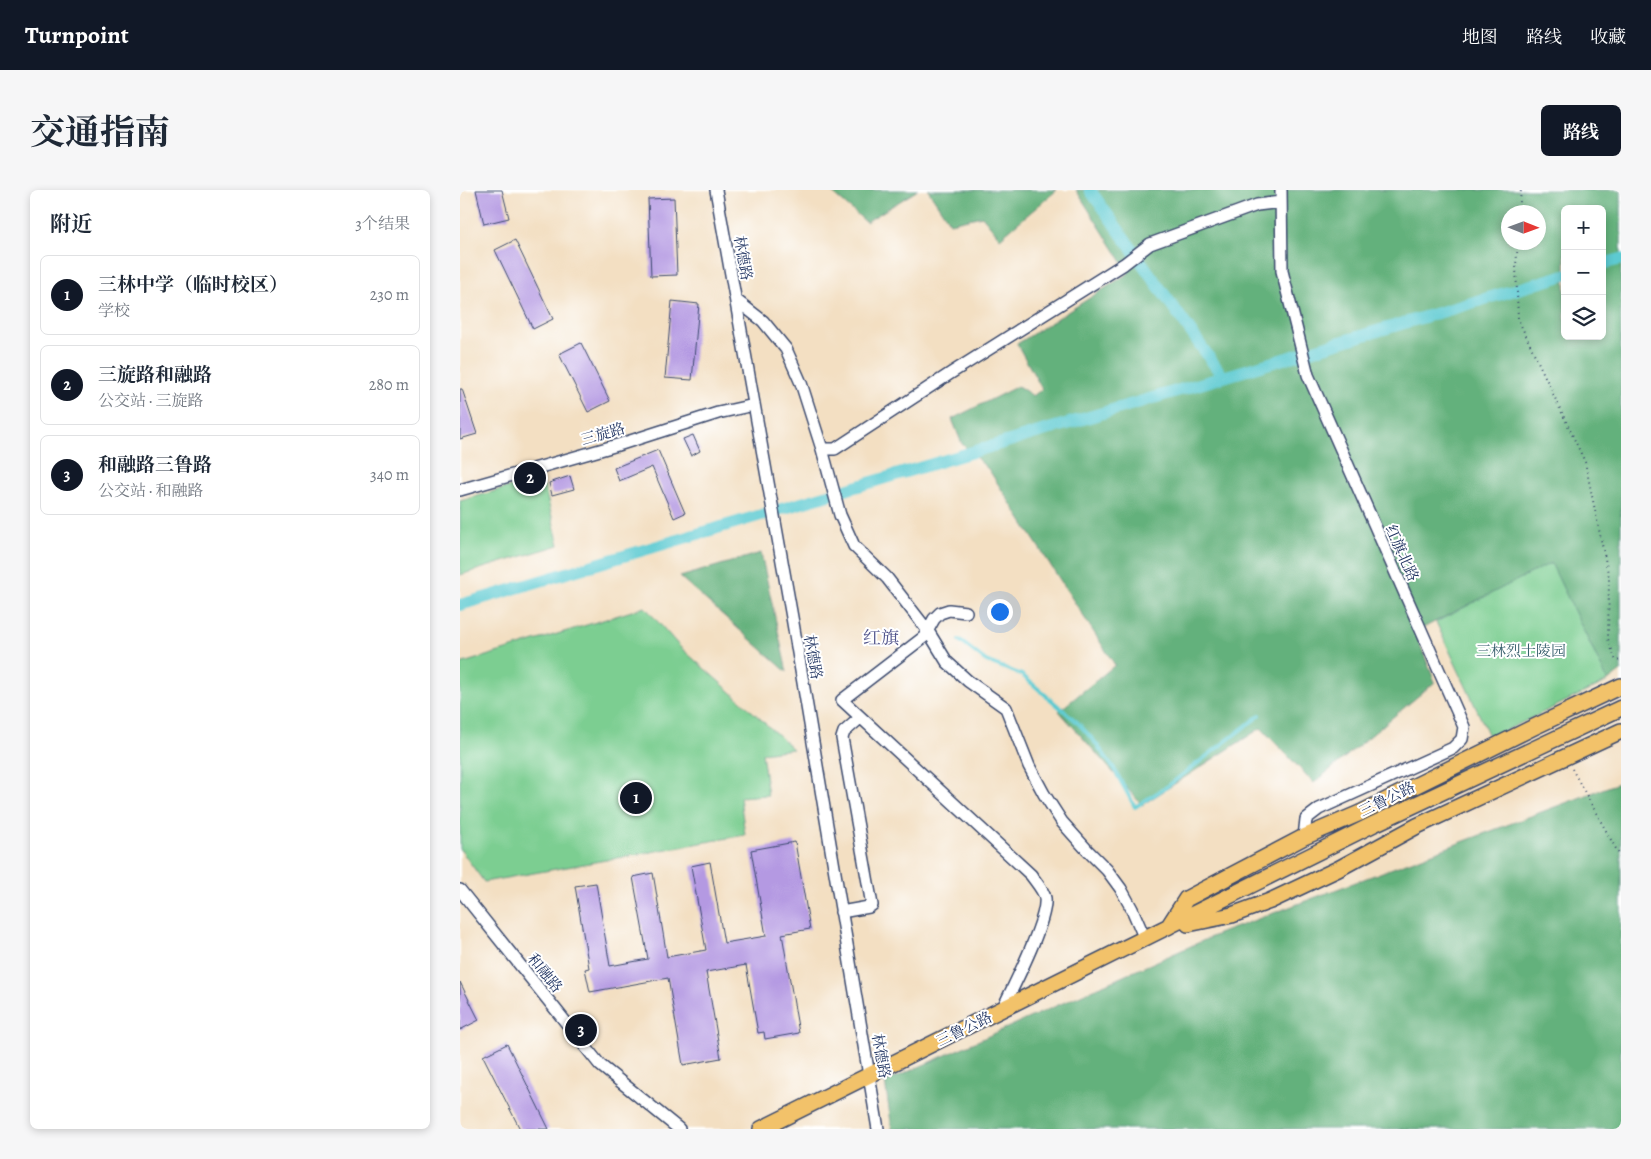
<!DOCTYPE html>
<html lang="zh">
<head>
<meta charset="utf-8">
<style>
	:root { --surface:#fff; --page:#f6f6f7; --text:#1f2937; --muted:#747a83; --line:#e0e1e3; --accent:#111827 }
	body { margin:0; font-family:Alegreya,"Noto Serif SC",serif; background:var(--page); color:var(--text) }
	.controls { position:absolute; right:15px; top:15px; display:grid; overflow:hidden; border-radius:8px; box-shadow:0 2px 8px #0003 }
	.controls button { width:45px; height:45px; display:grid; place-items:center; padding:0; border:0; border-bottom:1px solid var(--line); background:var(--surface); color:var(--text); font:25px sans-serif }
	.compass { position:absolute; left:1041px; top:15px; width:45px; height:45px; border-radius:50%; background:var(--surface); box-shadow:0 2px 8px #0003; rotate:91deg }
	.you { position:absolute; left:539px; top:421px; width:18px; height:18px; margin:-12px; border:4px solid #fff; border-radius:50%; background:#1a73e8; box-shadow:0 0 0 8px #1a73e833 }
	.badge { display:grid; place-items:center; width:32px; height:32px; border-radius:50%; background:var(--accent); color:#fff; font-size:16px; font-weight:700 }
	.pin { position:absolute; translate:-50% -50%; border:2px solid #fff; box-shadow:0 1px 5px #0006 }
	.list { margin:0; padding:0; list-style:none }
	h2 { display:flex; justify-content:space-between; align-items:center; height:65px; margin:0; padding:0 20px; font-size:21px }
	h2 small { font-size:16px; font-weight:400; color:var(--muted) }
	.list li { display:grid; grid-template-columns:32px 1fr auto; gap:15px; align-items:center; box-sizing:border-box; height:80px; margin:0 10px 10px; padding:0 10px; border:1px solid var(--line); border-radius:8px }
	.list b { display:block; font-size:19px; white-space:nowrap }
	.list p { margin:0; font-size:16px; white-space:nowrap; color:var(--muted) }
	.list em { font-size:16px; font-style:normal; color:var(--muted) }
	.icon { flex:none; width:28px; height:28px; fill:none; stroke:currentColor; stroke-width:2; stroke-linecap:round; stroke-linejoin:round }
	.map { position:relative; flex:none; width:1161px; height:939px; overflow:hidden; border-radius:8px }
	header { display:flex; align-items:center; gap:30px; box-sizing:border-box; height:70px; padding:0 25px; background:var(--accent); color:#fff }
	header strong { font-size:24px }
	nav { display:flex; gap:28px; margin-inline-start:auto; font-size:18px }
	.intro { display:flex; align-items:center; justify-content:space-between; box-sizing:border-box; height:120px; padding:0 30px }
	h1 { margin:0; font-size:35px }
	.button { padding:12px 22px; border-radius:8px; background:var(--accent); color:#fff; font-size:18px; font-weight:700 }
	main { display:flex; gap:30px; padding:0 30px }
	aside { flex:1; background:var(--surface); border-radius:8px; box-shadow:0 2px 8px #0003 }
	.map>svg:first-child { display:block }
	.green { fill:#7bce91; stroke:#4b7e78 }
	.forest { fill:#64b17b; stroke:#40706c; fill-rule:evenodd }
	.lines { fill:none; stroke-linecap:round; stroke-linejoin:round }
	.stream { stroke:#5dcad1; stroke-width:4 }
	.canal { stroke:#5dcad1; stroke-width:12 }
	.building { fill:#b499e2 }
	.minor-casing { stroke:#3b496d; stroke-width:14 }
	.major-casing { stroke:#3b496d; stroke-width:18 }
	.path { stroke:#3b496d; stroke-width:2; stroke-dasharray:1 4; stroke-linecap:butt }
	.minor { stroke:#fff; stroke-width:11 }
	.major { stroke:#f2c26a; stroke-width:15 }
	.labels { text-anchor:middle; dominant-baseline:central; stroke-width:4; stroke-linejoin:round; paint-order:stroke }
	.street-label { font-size:15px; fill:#1b2f5e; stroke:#fff }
	.park-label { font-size:15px; fill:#385f6d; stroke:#fff }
	.quarter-label { font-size:18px; fill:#51548c; stroke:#fff }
</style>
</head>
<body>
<header>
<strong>Turnpoint</strong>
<nav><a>地图</a><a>路线</a><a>收藏</a></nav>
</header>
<div class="intro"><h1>交通指南</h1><a class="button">路线</a></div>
<main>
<aside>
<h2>附近<small>3个结果</small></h2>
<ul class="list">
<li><span class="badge">1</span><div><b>三林中学（临时校区）</b><p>学校</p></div><em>230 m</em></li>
<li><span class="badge">2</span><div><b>三旋路和融路</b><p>公交站 · 三旋路</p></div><em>280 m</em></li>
<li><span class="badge">3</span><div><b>和融路三鲁路</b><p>公交站 · 和融路</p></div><em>340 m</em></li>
</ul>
</aside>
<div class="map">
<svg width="1161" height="939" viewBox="0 0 1161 939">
	<rect width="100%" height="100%" fill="#fff"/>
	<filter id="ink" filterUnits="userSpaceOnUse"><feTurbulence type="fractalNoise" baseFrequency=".02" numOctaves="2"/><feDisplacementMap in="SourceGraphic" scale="10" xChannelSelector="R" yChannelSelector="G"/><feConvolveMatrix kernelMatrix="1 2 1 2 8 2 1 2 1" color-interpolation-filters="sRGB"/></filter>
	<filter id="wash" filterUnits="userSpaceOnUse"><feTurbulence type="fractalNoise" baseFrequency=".0096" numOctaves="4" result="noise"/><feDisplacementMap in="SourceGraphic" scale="20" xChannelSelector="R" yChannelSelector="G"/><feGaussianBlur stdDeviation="1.12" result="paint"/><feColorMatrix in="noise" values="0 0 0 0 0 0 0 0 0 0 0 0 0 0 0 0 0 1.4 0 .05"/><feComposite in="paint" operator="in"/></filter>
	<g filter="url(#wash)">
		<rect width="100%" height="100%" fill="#f3dfc2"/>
		<path class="green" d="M67,292l17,3 15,60 -99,30v-74z
			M1091,372l57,119 -118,57 -54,-116z
			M185,417l35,40 60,53 53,49 -31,4 6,42 -28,2 5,38 -261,47 -24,-33v-185z"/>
		<path class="forest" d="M369,0h89l-52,32z
			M468,0h129l-57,48 -18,-22 -32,7z
			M616,0h545v481l-13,10 -57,-118 -136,69 20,50 -121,101 -53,-55 -119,77 -83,-94 56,-46 -126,-195 -27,-26 -10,-25 66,-33 15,10 9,-7 -25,-45 112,-71zM1105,19h37v127h-37zM1048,22h30v30h-30z
			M301,363l26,119 -107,-95z
			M1161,592v347h-729l-7,-47 333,-148z"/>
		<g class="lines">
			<path class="stream" d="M499,450l27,21 36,14 55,47 17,19 19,26 22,40 33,-21 92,-71"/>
			<path class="canal" d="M630,0l133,187
				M1142,74l19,-5
				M0,415l1105,-330"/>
		</g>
		<g id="blocks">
			<path class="building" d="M16,0h26l7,28 -25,6z
				M214,8l3,77 -26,1 -3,-77z
				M55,50l38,79 -20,10 -38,-79z
				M212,111l27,3 -7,76 -27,-2z
				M121,153l29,58 -22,11 -29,-58z
				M0,199h2l15,45 -17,5z
				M233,245l7,16 -9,5 -8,-17z
				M198,260l27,63 -11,5 -22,-51 -33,14 -5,-13z
				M110,286l4,13 -22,6 -3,-12z
				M335,652l15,87 -28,5 17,99 -34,6 -1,-7 -6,1 -12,-68 -40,7 15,86 -38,7 -15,-87 -78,14 -5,-23 4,-1 -14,-82 21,-3 14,83 38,-7 -15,-82 20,-4 14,84 39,-7 -15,-84 19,-4 14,81 42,-7 -15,-86z
				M0,792l19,38 -19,10z
				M47,854l42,85h-29l-37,-73z"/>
		</g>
	</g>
	<g filter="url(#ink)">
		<use href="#blocks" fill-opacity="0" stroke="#3b496d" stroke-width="1"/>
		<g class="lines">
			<defs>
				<path id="minor" d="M256,0l77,433 85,506
					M821,0l1,81 26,104 156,352 -2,12 -9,9 -134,61 -13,10 -2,18
					M276,110l27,21 23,28 15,34 21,66 18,66 14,31 33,32 41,53 19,31 21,19 38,27 23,58 15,28 18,28 25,28 20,20 14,19 11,20 13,30
					M362,259h13l116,-76 173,-109 26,-20 107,-39 24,-3
					M0,300l161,-46 97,-31 36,-8
					M506,422l-17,-2 -9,3 -6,6 -10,18 -82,63 189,175c4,6 13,16 14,23 3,22 -33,91 -43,112
					M0,700l140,175 79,64
					M381,722l28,-5 3,-2 -30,-167 2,-6 16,-14"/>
				<path id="major" d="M728,734l44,-9 38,-14 68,-32 79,-43 204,-95
					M708,737l18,-28 118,-62 56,-24 174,-86 87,-41
					M301,939l613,-305 247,-116"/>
			</defs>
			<use href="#minor" class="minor-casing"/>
			<use href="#major" class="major-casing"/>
			<path class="path" d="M1059,22l2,-22
				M1058,52l-2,23 2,54 67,143 24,116 -1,61 8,22 5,-1
				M1112,579l49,89"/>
			<use href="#minor" class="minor"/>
			<use href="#major" class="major"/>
		</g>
	</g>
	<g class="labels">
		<g class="street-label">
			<text transform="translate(283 68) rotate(80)">林德路</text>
			<text transform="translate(143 244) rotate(-16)">三旋路</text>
			<text transform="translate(942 363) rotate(66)">红旗北路</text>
			<text transform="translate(353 467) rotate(80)">林德路</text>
			<text transform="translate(927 609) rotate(-26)">三鲁公路</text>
			<text transform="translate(85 783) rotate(51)">和融路</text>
			<text transform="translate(504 839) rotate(-26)">三鲁公路</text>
			<text transform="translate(421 866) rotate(80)">林德路</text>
		</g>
		<g class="park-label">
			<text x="1061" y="461">三林烈士陵园</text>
		</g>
		<g class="quarter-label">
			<text x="421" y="448">红旗</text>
		</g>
	</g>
</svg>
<div class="controls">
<button>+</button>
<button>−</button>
<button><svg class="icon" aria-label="layers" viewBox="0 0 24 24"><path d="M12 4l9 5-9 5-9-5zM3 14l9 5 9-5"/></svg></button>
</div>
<svg class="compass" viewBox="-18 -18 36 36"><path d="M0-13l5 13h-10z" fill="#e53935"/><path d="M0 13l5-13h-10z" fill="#747a83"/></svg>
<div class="you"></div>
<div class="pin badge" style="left:176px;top:608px">1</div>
<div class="pin badge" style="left:70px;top:288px">2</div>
<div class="pin badge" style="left:121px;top:840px">3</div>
</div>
</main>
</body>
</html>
